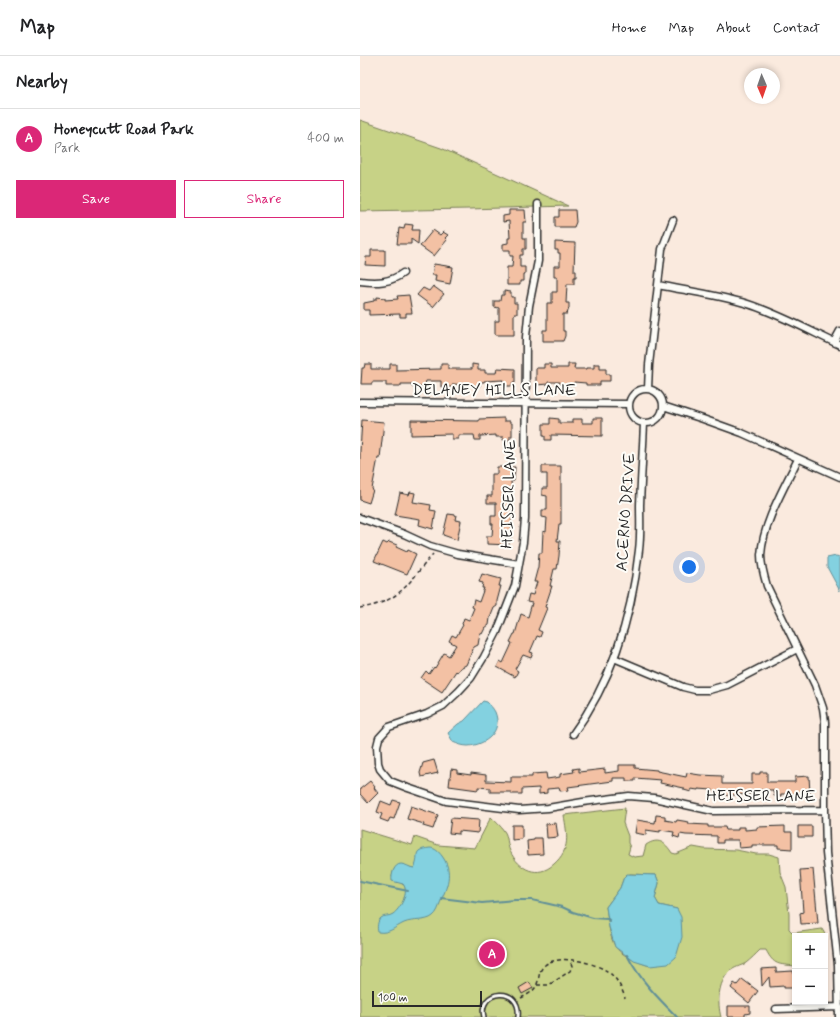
<!DOCTYPE html>
<html lang="en">
<head>
<meta charset="utf-8">
<style>
	:root { --surface:#fff; --page:#f2f2f2; --text:#202124; --muted:#757577; --line:#e0e0e0; --accent:#db2777 }
	body { margin:0; font-family:Mynerve,sans-serif; background:var(--page); color:var(--text) }
	.controls { position:absolute; right:12px; bottom:12px; display:grid; overflow:hidden; border-radius:0px; box-shadow:0 2px 6px #0003 }
	.controls button { width:36px; height:36px; display:grid; place-items:center; padding:0; border:0; border-bottom:1px solid var(--line); background:var(--surface); color:var(--text); font:20px sans-serif }
	.compass { position:absolute; left:384px; top:12px; width:36px; height:36px; border-radius:50%; background:var(--surface); box-shadow:0 2px 6px #0003; rotate:178deg }
	.scale { position:absolute; left:12px; bottom:10px; width:110px; box-sizing:border-box; padding-left:4px; border:2px solid #2b2b2b; border-top:0; font-size:11px; line-height:14px; white-space:nowrap; color:#2b2b2b; -webkit-text-stroke:3px #fdfcf7; paint-order:stroke }
	.you { position:absolute; left:329px; top:511px; width:14px; height:14px; margin:-10px; border:3px solid #fff; border-radius:50%; background:#1a73e8; box-shadow:0 0 0 6px #1a73e833 }
	.badge { display:grid; place-items:center; width:26px; height:26px; border-radius:50%; background:var(--accent); color:#fff; font-size:13px; font-weight:700 }
	.pin { position:absolute; translate:-50% -50%; border:2px solid #fff; box-shadow:0 1px 4px #0006 }
	.list { margin:0; padding:0; list-style:none }
	h2 { display:flex; justify-content:space-between; align-items:center; height:52px; margin:0; padding:0 16px; font-size:17px }
	h2 small { font-size:13px; font-weight:400; color:var(--muted) }
	.list li { display:grid; grid-template-columns:26px 1fr auto; gap:12px; align-items:center; box-sizing:border-box; height:60px; padding:0 16px; border-top:1px solid var(--line) }
	.list b { display:block; font-size:15px; white-space:nowrap }
	.list p { margin:0; font-size:13px; white-space:nowrap; color:var(--muted) }
	.list em { font-size:13px; font-style:normal; color:var(--muted) }
	.actions { display:flex; gap:8px; padding:12px 16px }
	.actions a { flex:1; padding:9px 0; border:1px solid var(--accent); border-radius:0px; text-align:center; font-size:14px; color:var(--accent) }
	.actions .main { background:var(--accent); color:#fff }
	.map { position:relative; flex:none; width:480px; height:961px; overflow:hidden }
	header { display:flex; align-items:center; gap:24px; box-sizing:border-box; height:56px; padding:0 20px; background:var(--surface); border-bottom:1px solid var(--line) }
	header strong { font-size:19px }
	nav { display:flex; gap:22px; margin-inline-start:auto; font-size:14px }
	main { display:flex }
	aside { flex:1; background:var(--surface) }
	.map>svg:first-child { display:block }
	.green { fill:#c7d286; stroke:#797e58; fill-rule:evenodd }
	.water { fill:#83d1e0; stroke:#608f98 }
	.lines { fill:none; stroke-linecap:round; stroke-linejoin:round }
	.stream { stroke:#608f98; stroke-width:2 }
	.building { fill:#f3c1a4; stroke:#2b2b2b }
	.service-casing { stroke:#2b2b2b; stroke-width:6 }
	.minor-casing { stroke:#2b2b2b; stroke-width:9 }
	.path { stroke:#2b2b2b; stroke-width:1.5; stroke-dasharray:4 3; stroke-linecap:butt }
	.service { stroke:#fdfcf7; stroke-width:3 }
	.minor { stroke:#fdfcf7; stroke-width:6 }
	.labels { text-anchor:middle; dominant-baseline:central; stroke-width:4; stroke-linejoin:round; paint-order:stroke }
	.street-label { font-size:16px; fill:#2b2b2b; stroke:#fdfcf7 }
</style>
</head>
<body>
<header>
<strong>Map</strong>
<nav><a>Home</a><a>Map</a><a>About</a><a>Contact</a></nav>
</header>
<main>
<aside>
<h2>Nearby<small></small></h2>
<ul class="list">
<li><span class="badge">A</span><div><b>Honeycutt Road Park</b><p>Park</p></div><em>400 m</em></li>
</ul>
<div class="actions"><a class="main">Save</a><a>Share</a></div>
</aside>
<div class="map">
<svg width="480" height="961" viewBox="0 0 480 961">
	<rect width="100%" height="100%" fill="#faeade"/>
	<filter id="ink" filterUnits="userSpaceOnUse"><feTurbulence type="fractalNoise" baseFrequency=".025" numOctaves="2"/><feDisplacementMap in="SourceGraphic" scale="8" xChannelSelector="R" yChannelSelector="G"/><feConvolveMatrix kernelMatrix="1 2 1 2 8 2 1 2 1" color-interpolation-filters="sRGB"/></filter>
	<g filter="url(#ink)">
		<path class="green" d="M0,64l81,28 127,58 -99,3 -109,2z
			M265,752l-2,15 5,13v7l2,4 -2,7 6,3 9,-1 3,-11c12,-8 19,-3 26,8l4,1 17,-7 11,2 32,1 20,4h13l10,3 1,15 6,15 3,27v15l4,4 29,-4 4,7 -1,13v-13h-30v30c-16,-2 -21,0 -29,-16h-6c-4,4 -9,9 -14,13 -5,3 -12,4 -17,9 -11,11 -12,30 -8,45h-361v-188l52,16 3,-8 23,8 37,3 16,-31c4,4 10,9 13,14 4,5 3,14 6,20 9,19 28,28 44,13 17,-15 13,-29 10,-49zM57,807l25,35h-38l2,-4 -1,-8 -13,-9 1,-5 2,-4 13,-1 6,1zM270,818l26,1 3,8 -4,15 4,7 18,4 -27,57c-10,-3 -29,-10 -35,-20 -6,-10 -7,-28 -9,-39l14,-19 4,-11z"/>
		<path class="water" d="M476,500l4,1v34l-13,-24v-9z
			M123,645l4,1c3,3 6,6 8,10 8,19 -9,33 -27,34 -5,0 -11,-2 -15,-4l-5,-9 10,-9 6,-3z
			M70,792c5,0 9,4 12,8 12,16 5,31 -2,47 -1,4 -3,10 -7,13 -7,6 -20,3 -29,7 -9,4 -15,11 -26,9 -1,-4 -1,-11 3,-14 3,-3 8,-1 12,-4 7,-5 17,-22 10,-30l-11,-3c-1,-6 2,-17 9,-17 5,0 9,4 13,4 7,-12 -4,-18 16,-20z
			M267,818l29,1 3,8 -4,15 4,7 18,4 4,8 1,20 -6,20 -8,7 -18,2 -16,-5 -19,-14 -6,-20 -3,-20 14,-19 4,-11z"/>
		<g class="lines">
			<path class="stream" d="M0,825l48,10
				M81,842l41,5 33,-3h17l30,7 11,5 20,6 15,1 2,2
				M267,899c13,25 31,43 50,62"/>
		</g>
		<path class="building" d="M149,154h16l1,12h-3v16h3v11h-3v6h-3v12h5v7h-2v7h-3v4h-13v-18h5l1,-11h-3v-6h-7v-6l5,-1v-5h2l-1,-17 -6,1v-6l6,-1z
			M199,154h16l1,12 -2,5h-19v-10h4z
			M45,168l8,1 -1,5h7l-1,14 -7,-5v5h-14l2,-16 5,1z
			M73,174l7,5 3,-3 5,3 -3,3 2,2 -13,16 -14,-10z
			M195,186l20,1 -1,28h2v6h-2v7h-7l-1,19h3v5l-2,6h-4v17h2v5l-2,5h-20v-11h4v-27h5v-11h5v-15h-3v-11h6v-13h-2v-3h-3z
			M11,194h14v16l-20,-1 1,-8h5z
			M74,208l19,3 -3,17 -15,-3 1,-6h-4z
			M73,230l11,8 -11,13 -16,-12 6,-7 6,3z
			M144,235l7,1v5h3v6h3v11h-3v21h-19v-14h4v-13l-5,-1v-6h6l1,-6h3z
			M49,239l3,18h-6v4h-6v-3l-31,1v-5h-5v-7l10,-2v-2h3v-2l8,1v2l13,-1 -1,-3z
			M5,308h6v5h19v-5h6v6l45,-1v-5h7v5h24v-5l6,1v5h7v3h11l1,-5 18,1v14h-2l-1,3h-9v-6l-19,1v1h-4v4l-27,-2v3h-12v-6h-15l-2,6h-12v-3h-11v2h-15v-4h-14v2h-11l1,-16h2z
			M184,308h7v4h17v-4h7l-1,5h12v-1h8v-4h6v5h6v5h4v7h-10v4h-14v-2l-12,-1v3h-14v-3h-12v2l-12,1v-17h8z
			M144,362v3h6v2h2v13h-2v4h-7v-3h-7v-2l-16,1v4h-5l-1,-5h-16v4h-6v-5l-41,1v-15l68,1v-2z
			M190,362l9,1v4h13v-4h10v4h11v-5h9v18l-51,-1v5h-6v-4h-2v-12h7z
			M2,364l22,2 -4,36h-2l-6,31 1,1 -4,13 -9,-3v-49z
			M182,410h19v58h-2l-2,17h3l-1,15 -2,13h-3l-4,17h2l-7,21 2,1 -9,22 4,2 -2,5 -3,-1 -7,16 3,1 -2,5 -8,-3 -8,14 3,2 -3,6 -18,-10 3,-6 3,2 7,-15 2,-5 -2,-1 4,-8h1l6,-20 7,3 4,-14 -5,-1 2,-8 4,1 4,-13h-3l4,-15 1,-14h3l1,-22 3,1 1,-14 -5,-1v-7h5v-14l-5,-1v-7h5v-14h-5z
			M137,411h18l-1,14h-3l1,14h-2v14h4v8h-2l-1,21h-2v7l-22,-1v-8h5l1,-12h-2v-8h5v-13h-9v-7h5v-22h5z
			M50,436l5,1 -2,9 18,3 -1,5 6,1 -3,18 -14,-4 1,-6 -25,-4 5,-22 9,2z
			M88,458l8,1 -1,5 6,1 -4,19 -14,-5z
			M23,486l4,2 2,-2 8,3 -1,2 11,5 1,-2 8,4 -9,20 -33,-13z
			M122,518l19,5 -2,7h2l-4,15v5l-3,2 -4,10 -1,7 -4,3 -3,6 -2,-1 -2,12 -4,2 -8,18 -6,3 -3,4 -1,-1 -14,21 -21,-14 5,-7 3,3 5,-7 1,1 9,-15 5,3 7,-11 -7,-4 3,-6 4,2 7,-12 -1,-1 2,-6 5,2 5,-12 -2,-1 2,-7 5,2 5,-14h-2l1,-5 -4,-1z
			M74,704l4,13 -17,4 -1,-4 3,-10z
			M259,709h16v3l22,2v1l29,6 1,-4 13,2 22,1v8h30v-10h8v-2h7v10h28v-5l14,-1 1,18h-29v2h-7l-1,-6h-13l1,6h-8v-2l-40,2v-6l-15,-1v1l-7,-1v3l-7,-2v-2l-24,-5 1,-3 -26,-2v3h-9v-3h-13v3l-45,6 1,3 -9,1 -1,-3 -12,1v4l-8,1v-6l-17,1v5h-11v-2h-21v-4l-12,-1v3l-29,-4 2,-17 6,1v3l14,2v-2l15,2v6l25,1v-5h21v-3l14,-1 1,6 13,-2v-3l14,-2 -1,-3 6,-1v4l26,-3v4l14,-2z
			M10,725l5,6 -1,1 4,5 -10,10 -8,-9v-5z
			M33,744l7,2 -6,17 -4,-1 -2,4 -8,-3 2,-5 -5,-2 4,-11 10,4z
			M51,750l27,9 -5,14 -10,-3 1,-2 -17,-5z
			M296,759l9,1v4l11,2 1,-2 12,2 -1,2 20,1v2h17l1,3h12v-3h7v3l12,-1v-2l28,-1v6h7v17l-14,-1v-3h-26v2l-13,1 -1,-8h-15v3h-6v-7l-31,-1 -6,-1 -1,4 -6,-2 1,-4 -14,-2v2l-14,-2v5l-11,-2 2,-13 18,3z
			M91,762l28,2 -1,13 -19,-2v3l-10,-1z
			M196,767l2,14 -11,1 -1,-14z
			M152,769h10v14l-10,1z
			M438,770h14v11h-14z
			M174,782h8l1,16 -15,1 -1,-14 7,-1z
			M453,813l5,54 -17,1 -1,-11 3,-1 -3,-42z
			M416,912v4l17,-1 1,3h1v14h-11v-2l-14,1 -1,-10 -7,9 -1,-17z
			M382,923l16,12 -9,12 -18,-15 3,-5 3,2z
			M169,926l4,6 -11,6 -3,-6z
			M368,950h22v7l-5,1v3h-17z"/>
		<g class="lines">
			<defs>
				<path id="service" d="M124,961c-7,-28 38,-32 34,0"/>
				<path id="minor" d="M178,148v57l-9,45 -3,31 -1,182 -2,23 -8,44 -18,46 -13,25 -13,21 -13,14 -15,14 -16,8 -38,13 -10,11 -2,8 1,17 2,6 10,12 18,7 38,13 73,9 29,-2 35,-6 46,-6 25,2 59,13 112,-1
					M0,225c16,2 30,2 43,-8
					M298,229c30,6 61,10 90,19 31,10 62,27 92,41
					M474,286l6,-11
					M269 350a17 17 0 1 1 34 0a17 17 0 1 1-34 0Z
					M288,333l1,-24 13,-116 11,-29
					M0,346l269,2
					M303,350l40,13 39,14 98,44
					M438,403c-14,29 -35,64 -37,96 0,11 3,21 6,31l48,99 8,23 2,14v88l1,43 12,112 1,52
					M0,462l44,16 26,12 28,8 61,10
					M254,602l69,29 12,3h14l18,-5 70,-36
					M213,678c39,-53 59,-119 66,-184 2,-15 1,-30 1,-45 1,-28 3,-55 4,-82
					M416,953l63,-2"/>
			</defs>
			<use href="#service" class="service-casing"/>
			<use href="#minor" class="minor-casing"/>
			<path class="path" d="M0,552c41,-6 48,-25 73,-54
				M177,929h12l21,-14 2,-5 -2,-6
				M161,942c6,-3 14,-7 16,-14 3,-8 1,-13 8,-19 14,-12 55,-2 67,10 7,7 10,14 13,23"/>
			<use href="#service" class="service"/>
			<use href="#minor" class="minor"/>
		</g>
	</g>
	<g class="labels">
		<g class="street-label">
			<text x="134" y="334">DELANEY HILLS LANE</text>
			<text transform="translate(149 438) rotate(-88)">HEISSER LANE</text>
			<text transform="translate(266 456) rotate(-86)">ACERNO DRIVE</text>
			<text x="401" y="740">HEISSER LANE</text>
		</g>
	</g>
</svg>
<div class="controls">
<button>+</button>
<button>−</button>
</div>
<svg class="compass" viewBox="-18 -18 36 36"><path d="M0-13l5 13h-10z" fill="#e53935"/><path d="M0 13l5-13h-10z" fill="#757577"/></svg>
<div class="scale">100 m</div>
<div class="you"></div>
<div class="pin badge" style="left:132px;top:898px">A</div>
</div>
</main>
</body>
</html>
